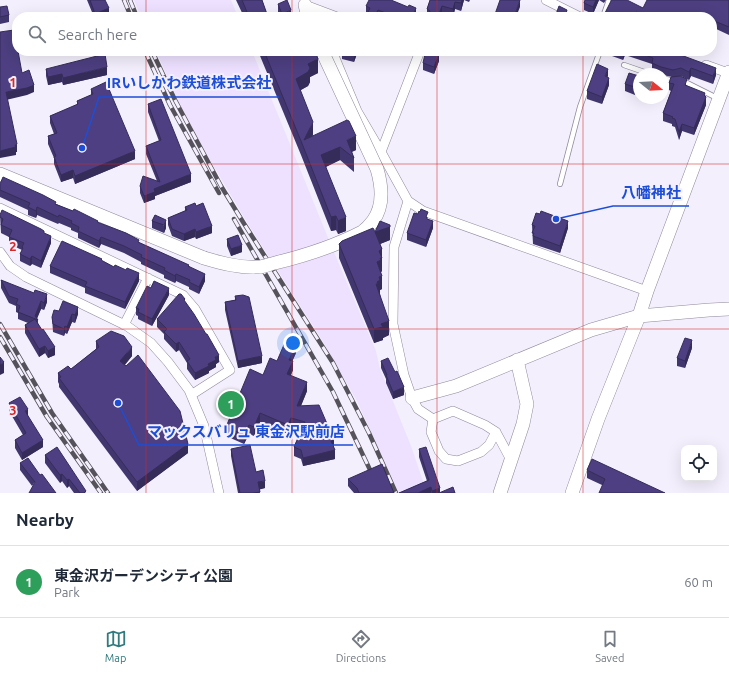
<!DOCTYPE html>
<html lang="en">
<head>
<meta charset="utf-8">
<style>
	:root { --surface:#fff; --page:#f6f6f7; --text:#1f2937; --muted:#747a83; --line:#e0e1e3; --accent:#317a7d }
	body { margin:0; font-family:Ubuntu,"Noto Sans JP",sans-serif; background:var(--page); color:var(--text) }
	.controls { position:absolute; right:12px; bottom:12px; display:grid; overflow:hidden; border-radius:8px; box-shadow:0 4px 16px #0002 }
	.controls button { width:36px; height:36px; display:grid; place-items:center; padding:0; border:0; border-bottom:1px solid var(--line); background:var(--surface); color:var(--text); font:20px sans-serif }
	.compass { position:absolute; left:633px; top:68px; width:36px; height:36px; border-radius:50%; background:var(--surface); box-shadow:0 4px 16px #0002; rotate:108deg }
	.you { position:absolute; left:293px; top:343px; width:14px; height:14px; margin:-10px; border:3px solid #fff; border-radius:50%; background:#1a73e8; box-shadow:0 0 0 6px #1a73e833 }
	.badge { display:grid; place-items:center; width:26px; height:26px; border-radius:50%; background:var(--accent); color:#fff; font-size:13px; font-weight:700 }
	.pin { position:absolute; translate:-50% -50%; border:2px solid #fff; box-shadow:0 1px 4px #0006 }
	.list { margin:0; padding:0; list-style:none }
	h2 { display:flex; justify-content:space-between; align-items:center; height:52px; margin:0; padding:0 16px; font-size:17px }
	h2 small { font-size:13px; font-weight:400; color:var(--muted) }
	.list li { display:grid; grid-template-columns:26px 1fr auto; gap:12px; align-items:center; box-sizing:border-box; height:72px; padding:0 16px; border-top:1px solid var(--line) }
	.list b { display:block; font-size:15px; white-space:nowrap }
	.list p { margin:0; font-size:13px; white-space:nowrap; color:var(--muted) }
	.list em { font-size:13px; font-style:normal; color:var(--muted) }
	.icon { flex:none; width:22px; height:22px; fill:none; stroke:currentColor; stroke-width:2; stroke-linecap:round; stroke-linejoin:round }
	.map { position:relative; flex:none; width:729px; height:493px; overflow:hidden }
	.search { position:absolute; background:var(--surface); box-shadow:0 4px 16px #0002; left:12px; right:12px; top:12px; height:44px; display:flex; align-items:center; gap:10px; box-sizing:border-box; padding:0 14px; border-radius:16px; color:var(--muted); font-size:15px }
	.sheet { height:124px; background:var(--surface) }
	nav { display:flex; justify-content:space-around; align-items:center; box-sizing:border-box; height:56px; border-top:1px solid var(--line); background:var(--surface); font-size:11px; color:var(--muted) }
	nav a { display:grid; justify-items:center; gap:2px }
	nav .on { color:var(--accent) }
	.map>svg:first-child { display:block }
	.built { fill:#ede1ff }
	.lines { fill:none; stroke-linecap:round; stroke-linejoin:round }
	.lane-casing { stroke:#90889c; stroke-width:6 }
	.street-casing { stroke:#90889c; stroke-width:10 }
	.secondary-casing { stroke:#90889c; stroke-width:14 }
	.lane { stroke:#fff; stroke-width:4.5 }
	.street { stroke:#fff; stroke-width:9 }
	.secondary { stroke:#fff; stroke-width:13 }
	.rail-casing { stroke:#56525b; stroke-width:4.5 }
	.rail { stroke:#f4effc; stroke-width:3; stroke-dasharray:9; stroke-linecap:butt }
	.secondary-bridge-casing { stroke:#90889c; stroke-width:14; stroke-linecap:butt }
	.secondary-bridge { stroke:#fff; stroke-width:13 }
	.wall { fill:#42366f }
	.shaded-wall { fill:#362c5a }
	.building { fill:#4d3f81; stroke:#362c5a }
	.grid { fill:none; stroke:#d62828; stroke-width:1; stroke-opacity:0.55 }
	.grid-label { font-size:13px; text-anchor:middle; font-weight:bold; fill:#d62828; stroke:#f4effc; stroke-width:4; stroke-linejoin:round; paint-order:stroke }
	.leader { fill:none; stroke:#1d4ed8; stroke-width:1.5 }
	.callout-dot { fill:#1d4ed8; stroke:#f4effc; stroke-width:1.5 }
	.callout-label { font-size:15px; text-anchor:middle; font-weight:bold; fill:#1d4ed8; stroke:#f4effc; stroke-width:4; stroke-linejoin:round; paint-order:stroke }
</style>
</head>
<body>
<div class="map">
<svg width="729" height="493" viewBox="0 0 729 493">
	<rect width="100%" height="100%" fill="#f4effc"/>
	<path class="built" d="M134,0h97l7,17h-97z
		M156,51h96l81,199 43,101 4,18 31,77 16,47h-28l-42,-92 -35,-61 -74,-116 -38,-64 -32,-59z"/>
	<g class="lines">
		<defs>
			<path id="lane" d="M603,17l6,-17
				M624,65l26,9
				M663,78l10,3 3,-1
				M683,81l34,17
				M560,184l20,-77 20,-56"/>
			<path id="street" d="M546,0l34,17
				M305,5l32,12
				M332,51l25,60 24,41
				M420,51l-39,101 27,49 15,10 224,80
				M706,65l22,8
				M408,201l-14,46 -1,77 11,51 8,23 6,11 15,10 -2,13 8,19 7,8 12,2 23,-9 8,-7 7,-13 -11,-7 -32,-14 -20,8
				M0,208l183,87 12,14 35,61 -39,25
				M0,252l10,14 16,11 101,49 24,17 17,19 21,28 15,36 15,67
				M124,325l24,-47
				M496,432l15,28"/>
			<path id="secondary" d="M305,5l3,12
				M0,174l204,84
				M412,398l44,-12 135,-56 48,-14 70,-6 20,-1
				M500,493l23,-69 4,-20 -10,-44
				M572,493l26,-74 41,-103 8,-25 82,-219"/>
		</defs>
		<use href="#lane" class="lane-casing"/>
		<use href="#street" class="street-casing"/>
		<use href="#secondary" class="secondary-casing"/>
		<use href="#lane" class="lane"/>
		<use href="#street" class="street"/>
		<use href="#secondary" class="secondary"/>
		<defs>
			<path id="rail" d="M124,0l7,17
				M130,0l7,17
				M145,51l25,54 49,88
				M152,51l23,49 46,86 22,36 90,141 36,70 27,60
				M234,219l99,173 48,101
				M0,324l52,89 56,80
				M0,337l47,80 54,76"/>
		</defs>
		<use href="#rail" class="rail-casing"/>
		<use href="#rail" class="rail"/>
		<defs>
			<path id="secondary-bridge" d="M204,258c17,5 35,10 54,9 5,0 12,-3 17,-4 29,-7 60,-17 87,-31 3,-2 8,-7 11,-11 11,-15 9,-35 4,-52l-55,-118"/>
		</defs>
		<use href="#secondary-bridge" class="secondary-bridge-casing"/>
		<use href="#secondary-bridge" class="secondary-bridge"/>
	</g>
	<path class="wall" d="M87,0h18l4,16 -3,1h-12z
		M236,0h26l6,17h-24z
		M430,0h40l-1,2 -5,-2 -3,11 -6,-2 -2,8 -11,-3 -1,3h-14v-8z
		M585,0h21l-2,3 -5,-3 -6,14 -9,-4v-7z
		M611,0l32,8 86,-8v35l-17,-8v-10h-109l8,-15z
		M278,4l13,13h-11l-2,-5z
		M366,6l50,9 -1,2h-47v-3l-2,-1z
		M0,7l9,8v7l-9,2z
		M258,51h57l3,22 -8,4v5l-2,4 -8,4 13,46 43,14 -4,2 2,6v14l-14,-12 -14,7 20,64 -8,3 -2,-4 -5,1 -30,-76z
		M342,51h16l-4,11 -12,-3z
		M612,51h58l46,24 -3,9 -22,-8 -2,4 -8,-4h-1l7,10 18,10 1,9 -12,30 -12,-4 -3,9 -4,-13 -3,-1v-2l-9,-3v-8l8,-22 -2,-1v-7l3,-6 -9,-2v-1h-3l-8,-3v-7l-27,-9 -2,5 -11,-4z
		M688,51h12l-1,5z
		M439,61l-5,13 -11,-4v-7z
		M46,69l61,6 -44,10 -1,-3 -14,3 -2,-9z
		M608,76l-1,1 2,8 -7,19 -15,-5v-8z
		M625,84h14l-4,11 -10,-4z
		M91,89l44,70 -60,25 -2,-6 -12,4 -7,-18v-6l-6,-14v-8l6,-2 -4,-11v-7l27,-11v-4l14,-6z
		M148,104l43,78 -36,14v3l-11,4 -4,-10v-7l17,-5 -11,-27v-8l13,-5 -11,-29z
		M0,184l56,20 42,19 91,43 16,15 -6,13 -10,-5v-2l-13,-6 -1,2 -11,-5v-3l-23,-11v-2l-17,-9 -23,-9 -2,4 -21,-10v-5l-7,-3v-2l-12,-5 -1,1 -21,-9 -1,3 -8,-3v-5l-28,-13z
		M196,206l16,27 -16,6 -1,-2 -11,4 -12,-5 -4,-11v-7l17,-7v-4z
		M0,215l44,18 7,10 -10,25 -9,-4 -2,2 -10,-5v-7l2,-4 -13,-6v-7l-8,-4z
		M155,215l11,13 -2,5 -12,-5v-7z
		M428,219l5,9 -7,19 -19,-7v-7z
		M532,225l36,3 -8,25 -27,-9z
		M375,232l15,7v1l-10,4 2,5v22l-1,1 1,17 -2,1v4l9,41 -6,3v2l-9,3 -35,-85v-14z
		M227,239l15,13 -11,4 -4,-10z
		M102,261l37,20 -14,28 -40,-16v-5l-35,-15v-7z
		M1,280l46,22 -3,8 -3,-1 -4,10 1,1v4l17,31 -7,3 -3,-5 -6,4 -14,-24v-8l3,-2 -10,-4v-6l-2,-1v-6l-7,-3 -8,-15z
		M169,295l-17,31 -14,-7v-3l-2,-1v-7z
		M235,296l27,67 -24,5 -13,-58v-8l10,-2z
		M185,302l34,60 -3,2v3l-7,4v2l-14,7 -8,-11v-6l-8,-13 -3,2 -12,-13v-5l-7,-7v-8z
		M59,311l19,3 -3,9 -3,-1 -5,12 -2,-1 -1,3 -11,-4 -1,-15z
		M96,341l36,15 -7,9 63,88 -51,38 -78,-104v-3l-1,-2v-9l13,-4 25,-20z
		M692,348l-7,20 -8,-2v-8z
		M296,353l-4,8 1,9 -2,5 16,16 -6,15 33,42v1l1,10 -32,7 -2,-7 -7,-3v-9l7,-17 -10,-3 -3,7 -28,-12 -6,14 -5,-2 -5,10 -18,-8v-9l51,-66z
		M381,361l23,34 -11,4 -7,-16v-4l-5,-11z
		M9,403l19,13 15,31 -21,13 -7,-12v-8l8,-5 -14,-24z
		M231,449l25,23 9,16 -6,1 1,4h-22l-7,-37z
		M419,449l21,44h15h-56l28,-12 -8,-24z
		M45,455l41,38h-12l-5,-7 -2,2 -5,-7 -2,2 -15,-20z
		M20,463l20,12 -8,11 -12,-16z
		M587,470l78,23 -63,-8 -15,-7z
		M348,479l46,14h-40l-6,-7z"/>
	<path class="shaded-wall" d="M462,0h2l-3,11v-8z
		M520,0v7l-4,10h-2z
		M596,0h3l-6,14v-7z
		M455,2v7l-2,8v-8z
		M442,6v8l-1,3h-3z
		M109,8v8l-3,1h-11v-3z
		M416,8v7l-1,2h-3z
		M291,10v7h-9v-3z
		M378,10v7h-3v-1z
		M567,10v7h-2z
		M356,51h2l-4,11v-7z
		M623,51h2v4l-2,5z
		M439,54v7l-5,13v-7z
		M318,59v14l-8,4v5l-2,4 -12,7v-14l12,-15z
		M107,67v8l-44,10v-7z
		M691,68v8l-2,4v-8z
		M716,68v7l-3,9v-8z
		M608,69v7l-3,8v-8z
		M62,74v8l-14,3v-8z
		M639,76v8l-4,11v-8z
		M609,78v7l-7,19v-7z
		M34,85v7l-7,3 -21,5v-8z
		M705,93v6l1,-2v8l-12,30v-7z
		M313,122v13l-9,5z
		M682,124v7l-3,9v-8z
		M356,136v14l-8,3 -1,-13z
		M17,144v8h-1v3l-16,3v-7z
		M340,147v13l-19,9v-14z
		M135,151v8l-60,25v-8z
		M73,170v8l-12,4v-7z
		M191,174v8l-36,14v3l-11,4v-7l10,-7z
		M37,207v8l-1,3v-7z
		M336,216v14l-5,1v-14z
		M346,217v14l-8,3v-13z
		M166,220v8l-2,5v-8z
		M433,221v7l-7,19v-7z
		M568,221v7l-8,25v-7z
		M390,225v15l-15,6v-14z
		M212,226v7l-16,6v-7z
		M195,229v8l-11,4v-7z
		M51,236v7l-10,25v-7z
		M101,237v7l-2,4v-7z
		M242,245v7l-11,4v-7z
		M382,249v22l-1,1 -4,-10 2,-11z
		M32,256v8l-2,2v-7z
		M139,273v8l-14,28v-7z
		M176,274v7l-1,2v-7z
		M205,274v7l-6,13v-7z
		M382,276v13l-2,1v4l-2,1 -2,-11 1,-2 2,-5z
		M169,288v7l-17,31v-7z
		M47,294v8l-3,8v-7z
		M41,301v8l-5,11 -1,-4z
		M78,307v7l-3,9v-8z
		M72,314v8l-5,12v-7z
		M389,321v14l-6,3v2l-9,3v-14l7,-5z
		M65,326v7l-1,3v-7z
		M692,340v8l-7,20v-7z
		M179,342v8l-3,2v-8z
		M296,344v9l-7,16v-9z
		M45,346v7l-6,4v-8z
		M55,347v8l-7,3v-7z
		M132,347v9l-12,14v-9z
		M219,355v7l-3,2v3l-7,4v2l-14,7v-7l13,-9 7,-7z
		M262,356v7l-24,5v-7z
		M293,361v9l-6,13v-9z
		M4,362v11l-4,2v-10z
		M307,382v9l-10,24v-9z
		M404,387v8l-11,4v-7z
		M28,409v8l-3,-6z
		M260,413v9l-6,14v-9z
		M291,418v9l-3,7v-9z
		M249,425v9l-5,10v-9z
		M43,440v7l-21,13v-7z
		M334,440v8l-3,2v-9z
		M188,444v9l-51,38v-9z
		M335,450v9l-32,7v-8z
		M62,474v7l-2,2v-8z
		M69,479v7l-2,2v-8z
		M265,481v7l-7,2v-8z
		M431,487v6h-13z
		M440,488v5h-8v-2z"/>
	<path class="building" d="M90,0h15l4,8 -14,6z
		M242,0h20l6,17h-19z
		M287,0l4,10 -9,4 -4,-10z
		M369,0h22l17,7 1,-2 7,3 -4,9h-16l-18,-7 -3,6 -7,-4 2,-4 -4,-2z
		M430,0h32l-1,3 -6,-1 -2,7 -11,-3 -4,11h-10l2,-6 -3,-2z
		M500,0h20l-6,17h-20z
		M585,0h11l-3,7 -9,-4z
		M611,0h16l16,8 4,-8h82v27l-17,-7v-3h-6l-5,-2 -1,2h-21l-3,-1v1h-28l-12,-5 -3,5h-30l8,-16z
		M7,6l2,9 -9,2v-10z
		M559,6l8,4 -2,7h-10z
		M14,30l3,16v5h1l4,22 7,-3 5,15 -7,3 -21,4 11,52 -2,1 1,2 -16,4v-119z
		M264,51h51l3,8 -10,5 2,4 -2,4 -12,7 17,43 -9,18 43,-20 2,1 7,15 -9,4 7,18 -14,-11 -19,8 25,62 -8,4 -2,-5 -5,1 -30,-76z
		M342,51h14l-2,4z
		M429,51h3l7,3 -5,13 -11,-4 2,-9 2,1z
		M635,51h35l46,17 -3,8 -22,-8 -2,4 -8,-4 -8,2 -12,-3 -9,-4 1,-5z
		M105,54l2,13 -44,11 -1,-4 -14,3 -2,-8z
		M597,64l11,5 -3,7 4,2 -7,19 -15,-6z
		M629,73l10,3 -4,11 -10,-3z
		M680,76l7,3 -2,6 20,8 -1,2 2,2 -12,31 -12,-4 -3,8 -4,-13 -3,-1 1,-1 -10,-4 11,-29 -5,-1 2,-6z
		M106,82l29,69 -60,25 -2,-6 -12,5 -7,-18 2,-1 -8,-20 9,-3 -7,-17 28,-12 -1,-3 16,-7 -2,-5z
		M161,99l30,75 -37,15 1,3 -11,4 -4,-10 3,-10 17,6 -14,-36 15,-6 -13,-36z
		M3,177l40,18 13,7 -1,2 18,7 1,-2 24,12 -1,1 29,11 13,7 -1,2 51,23 -1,1 17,8 -6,13 -10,-5 1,-2 -14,-6 -1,2 -11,-6 1,-2 -24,-11 1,-2 -18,-9 -23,-9 -2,4 -21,-10 1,-4 -8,-4 1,-2 -13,-6 -1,2 -21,-10 -1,4 -8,-4 2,-4 -30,-13v-6z
		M195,203l1,3 7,-3 9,23 -16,6 -1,-3 -11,5 -12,-5 -4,-11 19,-8 -2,-3z
		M421,209l7,3 -2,5h1v2l6,2 -7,19 -19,-7 7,-20 4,1 1,-3 1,1z
		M2,210l39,19 3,2v2l7,3 -10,25 -9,-5 -2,3 -10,-5 3,-6 -1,-1 2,-4 -15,-6 3,-7 -11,-5 2,-6 -3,-2v-2z
		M541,211l27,10 -8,25 -27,-10 1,-3h-2l3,-7 -3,-1 4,-12 4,1z
		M155,215l11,5 -2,5 -12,-4z
		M380,221l10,4v2l-15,5 7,17 -3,2 3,7h-2l1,2 -4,2 5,14 -3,1 1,3 -3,2 1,2h-2l13,37 -8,3 2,3 -9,2 -35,-85 3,-3 31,-13 2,4z
		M238,235l4,10 -11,4 -4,-10z
		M62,241l40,18 -1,1 13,7 1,-2 11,5 1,-2 12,5 -14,29 -40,-16 2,-4 -37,-16z
		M1,280l33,13 1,-3 12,4 -3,9 -3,-2 -6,15 3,4 -20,-8 2,-6 -4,-2 2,-5 -9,-3z
		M154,281l15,7 -17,31 -14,-7 1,-3 -3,-1 11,-22 4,2z
		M179,294h2l4,5 -1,1 10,14 12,20h1l12,21 -4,2 1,3 -8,4 1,2 -14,7 -8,-12 3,-2 -11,-17 -3,2 -12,-12 3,-3 -10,-10z
		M243,295l6,2 13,59 -24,5 -13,-59 11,-2 -1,-4z
		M63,301l15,6 -3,8 -3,-1 -5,13 -2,-1 -1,3 -11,-5 -1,-7 2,-7 5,1z
		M35,319l7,11 1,-1 12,18 -7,4 -3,-5 -6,3 -14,-24z
		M111,331l13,5 8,11 -12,14 6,5 12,-11 42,56 8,33 -51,38 -78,-104 2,-1 -3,-4 10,-7 3,3 28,-22 -3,-6z
		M685,338l7,2 -7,21 -8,-3z
		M286,340l10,4 -7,16 4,1 -6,13 20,8 -10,24 22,-1 15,35 -3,1 4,9 -32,8 -2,-8 -7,-3 11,-25 -14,-4 -3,7 -28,-12 -6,14 -5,-2 -5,10 -18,-8 24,-58 13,6 7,-17 7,3z
		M0,357l4,5 -4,3z
		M388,358l7,14 2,-1 7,16 -11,5 -7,-17h1l-6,-14z
		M20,397l8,12 -3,2 18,29 -21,13 -7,-13 11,-7 -17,-30z
		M250,445l6,27 7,-2 2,11 -7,1 2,10 -7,1h-13l-9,-44z
		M57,447l29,44 -2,2h-4l-11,-14 -2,1 -5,-6 -2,1 -15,-20z
		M426,447l14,41 -8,3 -1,-4 -13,6h-19l30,-13 -10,-31z
		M28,458l12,17 2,-1 14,19h-27l6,-11 -15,-19z
		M592,459l73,34h-66l6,-14 -18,-9z
		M382,464l12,29h-35l-2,-5 -9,-9z
		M453,487l2,6h-16z"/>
	<path class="grid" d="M146,0v17M292,0v17M437,0v17M583,0v17M146,51v442M292,51v442M437,51v442M583,51v442M0,164h729M0,329h729"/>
	<g class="grid-label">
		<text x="13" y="87">1</text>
		<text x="13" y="251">2</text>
		<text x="13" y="415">3</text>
	</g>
	<path class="leader" d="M82 148L99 97H279M556 219L613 206H689M118 403L139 445H353"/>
	<g class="callout-dot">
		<circle cx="82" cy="148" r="4"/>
		<circle cx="556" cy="219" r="4"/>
		<circle cx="118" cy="403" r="4"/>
	</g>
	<g class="callout-label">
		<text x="189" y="88">IRいしかわ鉄道株式会社</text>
		<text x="651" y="198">八幡神社</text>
		<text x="246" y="437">マックスバリュ 東金沢駅前店</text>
	</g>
</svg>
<div class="controls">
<button><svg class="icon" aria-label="locate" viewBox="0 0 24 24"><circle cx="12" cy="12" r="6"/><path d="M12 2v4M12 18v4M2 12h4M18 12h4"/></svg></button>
</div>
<svg class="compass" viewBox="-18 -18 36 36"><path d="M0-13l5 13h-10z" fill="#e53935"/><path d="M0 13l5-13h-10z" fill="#747a83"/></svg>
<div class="you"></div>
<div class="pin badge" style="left:231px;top:404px;background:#2e9e5b">1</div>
<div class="search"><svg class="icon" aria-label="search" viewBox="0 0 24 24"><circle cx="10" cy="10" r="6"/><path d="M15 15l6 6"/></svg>Search here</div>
</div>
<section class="sheet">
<h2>Nearby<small></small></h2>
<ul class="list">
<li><span class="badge" style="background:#2e9e5b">1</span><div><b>東金沢ガーデンシティ公園</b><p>Park</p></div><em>60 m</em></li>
</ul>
</section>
<nav>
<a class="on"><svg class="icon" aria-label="map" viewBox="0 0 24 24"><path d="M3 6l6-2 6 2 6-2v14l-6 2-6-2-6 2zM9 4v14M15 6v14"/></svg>Map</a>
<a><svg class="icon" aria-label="directions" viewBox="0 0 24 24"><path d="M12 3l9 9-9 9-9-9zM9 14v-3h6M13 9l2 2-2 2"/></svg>Directions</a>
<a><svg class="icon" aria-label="saved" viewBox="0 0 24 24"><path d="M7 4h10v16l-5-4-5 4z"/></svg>Saved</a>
</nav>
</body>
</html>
